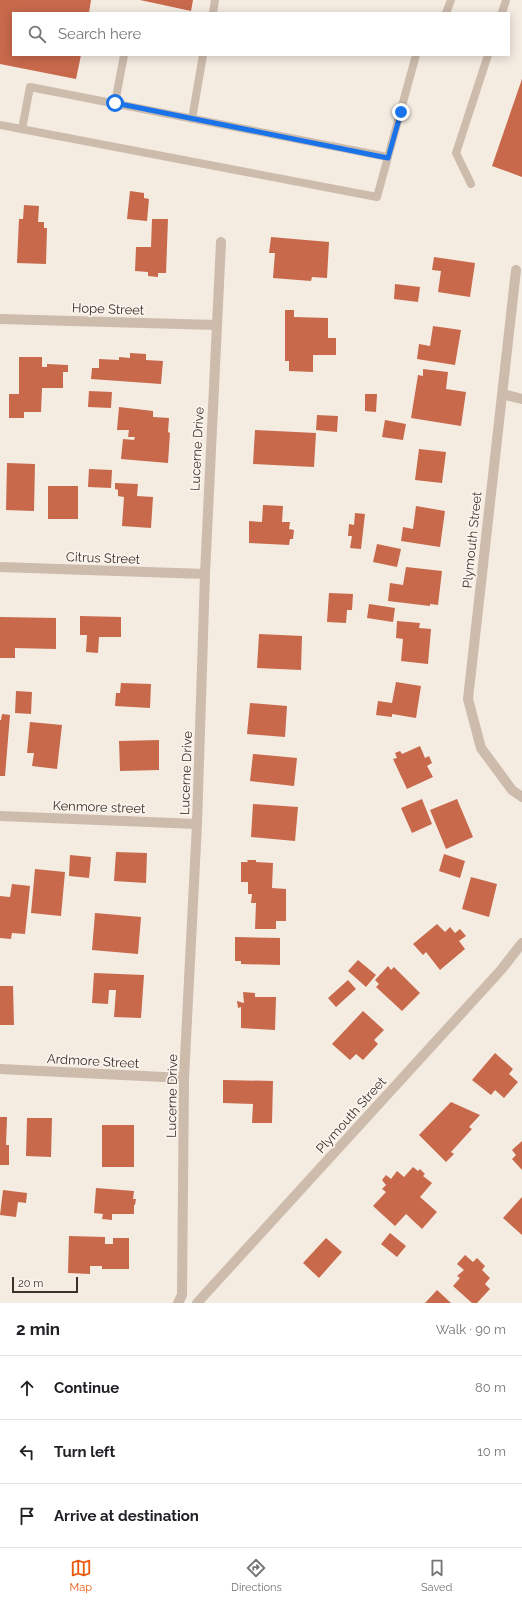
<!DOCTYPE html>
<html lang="en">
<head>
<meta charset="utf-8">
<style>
	:root { --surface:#fff; --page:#f6f6f6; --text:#202124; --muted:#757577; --line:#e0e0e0; --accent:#ea580c }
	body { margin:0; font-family:Raleway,sans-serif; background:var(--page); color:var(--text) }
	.scale { position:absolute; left:12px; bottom:10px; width:66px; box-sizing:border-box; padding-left:4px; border:2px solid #3b302b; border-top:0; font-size:11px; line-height:14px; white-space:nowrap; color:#3b302b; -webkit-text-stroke:3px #fbf5ee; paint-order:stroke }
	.stop { position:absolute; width:12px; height:12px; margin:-9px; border:3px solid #1a73e8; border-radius:50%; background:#fff }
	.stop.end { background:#1a73e8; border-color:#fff; box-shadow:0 1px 4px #0008 }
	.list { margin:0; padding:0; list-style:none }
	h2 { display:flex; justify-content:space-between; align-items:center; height:52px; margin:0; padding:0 16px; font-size:17px }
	h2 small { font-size:13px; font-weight:400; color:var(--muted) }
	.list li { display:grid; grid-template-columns:26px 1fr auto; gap:12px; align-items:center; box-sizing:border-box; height:64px; padding:0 16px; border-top:1px solid var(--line) }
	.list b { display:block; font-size:15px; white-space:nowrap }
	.list em { font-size:13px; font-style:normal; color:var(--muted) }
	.icon { flex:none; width:22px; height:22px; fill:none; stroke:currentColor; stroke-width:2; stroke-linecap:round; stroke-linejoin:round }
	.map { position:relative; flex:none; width:522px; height:1303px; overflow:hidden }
	.search { position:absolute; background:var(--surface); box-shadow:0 2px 10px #0003; left:12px; right:12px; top:12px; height:44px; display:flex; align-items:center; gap:10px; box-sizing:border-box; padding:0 14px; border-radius:0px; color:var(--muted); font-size:15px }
	.sheet { height:244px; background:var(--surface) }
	nav { display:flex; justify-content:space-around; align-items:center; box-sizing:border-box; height:56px; border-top:1px solid var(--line); background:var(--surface); font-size:11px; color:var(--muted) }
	nav a { display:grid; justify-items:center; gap:2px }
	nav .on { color:var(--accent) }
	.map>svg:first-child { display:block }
	.building { fill:#c8694b }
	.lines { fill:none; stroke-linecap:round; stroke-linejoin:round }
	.lane { stroke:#cdbbac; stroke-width:8 }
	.street { stroke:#cdbbac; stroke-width:10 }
	.route { stroke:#1a73e8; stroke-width:5 }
	.labels { text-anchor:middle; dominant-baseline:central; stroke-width:3.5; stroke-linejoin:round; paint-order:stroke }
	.street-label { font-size:13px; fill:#3b302b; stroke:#fbf5ee }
</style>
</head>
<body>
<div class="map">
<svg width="522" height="1303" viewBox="0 0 522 1303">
	<rect width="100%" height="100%" fill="#f4ebe1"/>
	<path class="building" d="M0,0h91l-2,13h-76v42h68l-5,24 -76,-15z
		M140,0h53l-2,11z
		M522,79v98l-30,-11z
		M130,191l14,2v5l5,1 -2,22 -20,-2z
		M24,205l15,1 -1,16h6v6h3l-1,36 -29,-1 2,-44h4z
		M152,219h16l-2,54h-8v4l-10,-1v-4l-13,-1 1,-24h15z
		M271,237l58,5 -2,36 -15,-1 -1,4 -38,-3 2,-25h-6z
		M434,257l41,6 -5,34 -32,-5 3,-21 -9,-1z
		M395,284l25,3 -2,15 -24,-3z
		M285,310h9v7l34,1v20h8v17h-23v17l-24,-1v-10h-4z
		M433,326l28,4 -6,35 -38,-6 2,-15 11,2z
		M130,353l16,1v6l17,1 -2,23 -70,-5 1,-11h7v-9l20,1v-3l11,1z
		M19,357h23v10h5v-3l21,1v7h-5v16h-21l-1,24h-17v6h-15v-24h10z
		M423,369l25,3 -2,17 20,3 -5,34 -50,-8 7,-43 5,1z
		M89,391l23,1 -1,16 -23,-1z
		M365,394h12l-1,18 -11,-1z
		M119,407l34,4v6l16,1 -1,14 2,1 -2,30 -47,-4 2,-20 11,1 1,-3h-7l1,-7h-12z
		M317,415l21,1 -1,16 -21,-2z
		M385,420l21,4 -3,16 -21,-3z
		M255,430l61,3 -2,34 -61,-3z
		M419,449l27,3 -4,31 -27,-3z
		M7,463l28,1 -1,47 -28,-1z
		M89,469l23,1 -1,18 -23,-1z
		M115,483l23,1 -1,12 16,1 -2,31 -29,-2 2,-29 -6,-1v-6l-3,-1z
		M48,486h30v33h-30z
		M263,505l20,1 -1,16h8l-1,7 5,1 -1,9h-3l-1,6 -40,-2v-22l13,1z
		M416,506l29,5 -5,36 -39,-6 2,-14 10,2z
		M355,513l10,1 -4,35 -11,-1 2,-12h-4l1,-12 5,1z
		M377,544l24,5 -4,18 -24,-5z
		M406,567l36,4 -4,34 -8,-1v2l-42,-5 2,-18 13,2z
		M329,593l24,1 -1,16h-5l-1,13 -19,-1z
		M369,604l26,4 -2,14 -26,-4z
		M80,616l41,1v20h-22l-1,16 -12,-1 1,-17h-7z
		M0,617l56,1v31l-41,-1v10h-15z
		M397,621l23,2 -1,5 12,1 -3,35 -27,-3 2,-22 -7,-1z
		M259,634l43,2 -1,34 -44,-2z
		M396,682l25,4 -5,32 -24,-4v3l-16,-2 2,-14 14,2z
		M121,683l30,1 -1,24 -35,-2 1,-13h4z
		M16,691l16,1 -1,22 -16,-1z
		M250,703l37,3 -2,31 -38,-3z
		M2,714l8,1 -5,61h-5v-56h1z
		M30,722l32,3 -5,44 -25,-3 2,-13h-7z
		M159,740v30l-39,1 -1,-30z
		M420,746l5,12 4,-2 3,7 -5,3 6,11 -26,12 -14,-30 4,-1 -2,-5 5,-2 2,3z
		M253,754l44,4 -3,28 -44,-5z
		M422,799l10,25 -20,9 -11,-25z
		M457,799l16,38 -27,12 -16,-39z
		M253,804l45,3 -3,34 -44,-4z
		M116,852l31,1 -1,30 -32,-2z
		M444,854l21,7 -5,17 -21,-7z
		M70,855l21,2 -2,21 -20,-2z
		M247,860h9v2l17,1 -1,25 14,1v32h-10v8h-21l1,-26h-5l1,-9h-4v-12h-7v-20h7z
		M35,869l30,3 -4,44 -30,-3z
		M471,877l26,7 -8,33 -27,-8z
		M12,884l18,2 -5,48 -13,-1 -1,6 -11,-1v-42l10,1z
		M95,913l46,4 -3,37 -46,-4z
		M437,924l8,8 5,-5 5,6 5,-4 6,7 -7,5 6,8 -25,21 -14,-18 -3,3 -10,-11z
		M235,937l45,1v27l-39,-1v-3h-6z
		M358,960l18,15 -10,12 -18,-16z
		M388,966l3,4 3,-3 26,26 -18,18 -26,-24 3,-3 -4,-4z
		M94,973l50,2 -3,43 -27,-1 2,-27h-7l-1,14 -16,-1z
		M348,980l8,9 -20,18 -8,-9z
		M0,986h13l1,39h-14z
		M243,992l12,1v4h21l-1,33 -34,-2v-21l-3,1 -1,-7 7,2z
		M363,1011l21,19 -10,10 4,4 -15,16 -7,-6 -6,6 -18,-16z
		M495,1053l18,16 -4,5 9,8 -14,16 -9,-8 -4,5 -19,-15z
		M223,1080l50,1 -1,42h-20l1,-19 -30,-1z
		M451,1102l29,13 -11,12 3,2 -21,23 3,2 -8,8 -27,-27z
		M0,1117h7l-1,28h3v20h-9z
		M27,1118h25l-1,39 -25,-1z
		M102,1125h32v42h-32z
		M522,1141v29l-10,-11 4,-4 -4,-5z
		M413,1167l5,4 2,-2 5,5 -2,2 9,7 -12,14 17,15 -15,17 -16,-15 -11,12 -22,-20 13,-14 -4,-3 4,-4 -4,-5 4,-5 5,4 6,-8 7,6z
		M96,1188l38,3 -1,8h3l-1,6h-1v9h-22v6l-10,-1 1,-5 -9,-1z
		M3,1190l24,3 -1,10 -8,-1 -2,15 -16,-2z
		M522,1197v38l-19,-17z
		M390,1233l16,13 -9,11 -16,-13z
		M69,1236l36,1v7h8v-6h16v31h-27v-3h-12v8l-22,-1z
		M326,1238l16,14 -23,26 -16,-15z
		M465,1255l8,7 4,-4 8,8 -3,4 8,8 -5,6 5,5 -13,14h-5l-19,-17 7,-8 -3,-2 7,-6 -7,-6z
		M437,1290l14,13h-26z"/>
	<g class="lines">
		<path class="lane" d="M213,13l2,-13
			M446,13l5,-13
			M502,13l4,-13
			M115,103l9,-48
			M192,119l11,-64
			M0,125l377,72 39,-142
			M22,129l8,-42 358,70
			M471,184l-15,-31 32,-98"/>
		<path class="street" d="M516,270l-48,429 13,49 31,42 10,7
			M0,319l216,6
			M502,394l20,5
			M0,567l205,7
			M0,816l197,8
			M0,1069l184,9
			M178,1303l4,-8 2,-217 13,-254 8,-250 16,-332
			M197,1303l304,-333 21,-27"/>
	</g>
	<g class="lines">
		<path class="route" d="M115,103l273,55 13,-46"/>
	</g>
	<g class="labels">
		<g class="street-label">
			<text transform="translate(108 309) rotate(2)">Hope Street</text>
			<text transform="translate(197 449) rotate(-87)">Lucerne Drive</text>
			<text transform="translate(472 540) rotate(-84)">Plymouth Street</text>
			<text transform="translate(103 558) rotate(2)">Citrus Street</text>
			<text transform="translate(186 773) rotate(-88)">Lucerne Drive</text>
			<text transform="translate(99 807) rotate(2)">Kenmore street</text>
			<text transform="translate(93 1061) rotate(3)">Ardmore Street</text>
			<text transform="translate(172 1096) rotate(-89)">Lucerne Drive</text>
			<text transform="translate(351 1115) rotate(-48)">Plymouth Street</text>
		</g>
	</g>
</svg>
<div class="scale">20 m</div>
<div class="stop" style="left:115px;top:103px"></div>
<div class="stop end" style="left:401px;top:112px"></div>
<div class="search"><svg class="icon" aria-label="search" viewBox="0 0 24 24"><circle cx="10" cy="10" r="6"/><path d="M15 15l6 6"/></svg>Search here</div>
</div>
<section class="sheet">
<h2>2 min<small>Walk · 90 m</small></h2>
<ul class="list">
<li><svg class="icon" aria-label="ahead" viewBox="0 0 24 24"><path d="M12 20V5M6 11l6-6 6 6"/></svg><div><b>Continue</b></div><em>80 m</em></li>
<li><svg class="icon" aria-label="left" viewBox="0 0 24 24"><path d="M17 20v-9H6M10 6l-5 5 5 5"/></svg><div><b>Turn left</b></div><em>10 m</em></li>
<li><svg class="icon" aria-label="arrive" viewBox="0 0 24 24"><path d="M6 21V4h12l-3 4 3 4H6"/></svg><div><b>Arrive at destination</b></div></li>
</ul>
</section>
<nav>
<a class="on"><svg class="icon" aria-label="map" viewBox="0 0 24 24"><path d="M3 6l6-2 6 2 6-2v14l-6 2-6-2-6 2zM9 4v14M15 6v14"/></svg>Map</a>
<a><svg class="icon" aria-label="directions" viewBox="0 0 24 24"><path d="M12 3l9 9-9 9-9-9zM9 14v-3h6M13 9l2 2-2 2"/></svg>Directions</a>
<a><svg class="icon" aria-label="saved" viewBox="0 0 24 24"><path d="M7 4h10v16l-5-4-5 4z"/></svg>Saved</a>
</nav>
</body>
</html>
